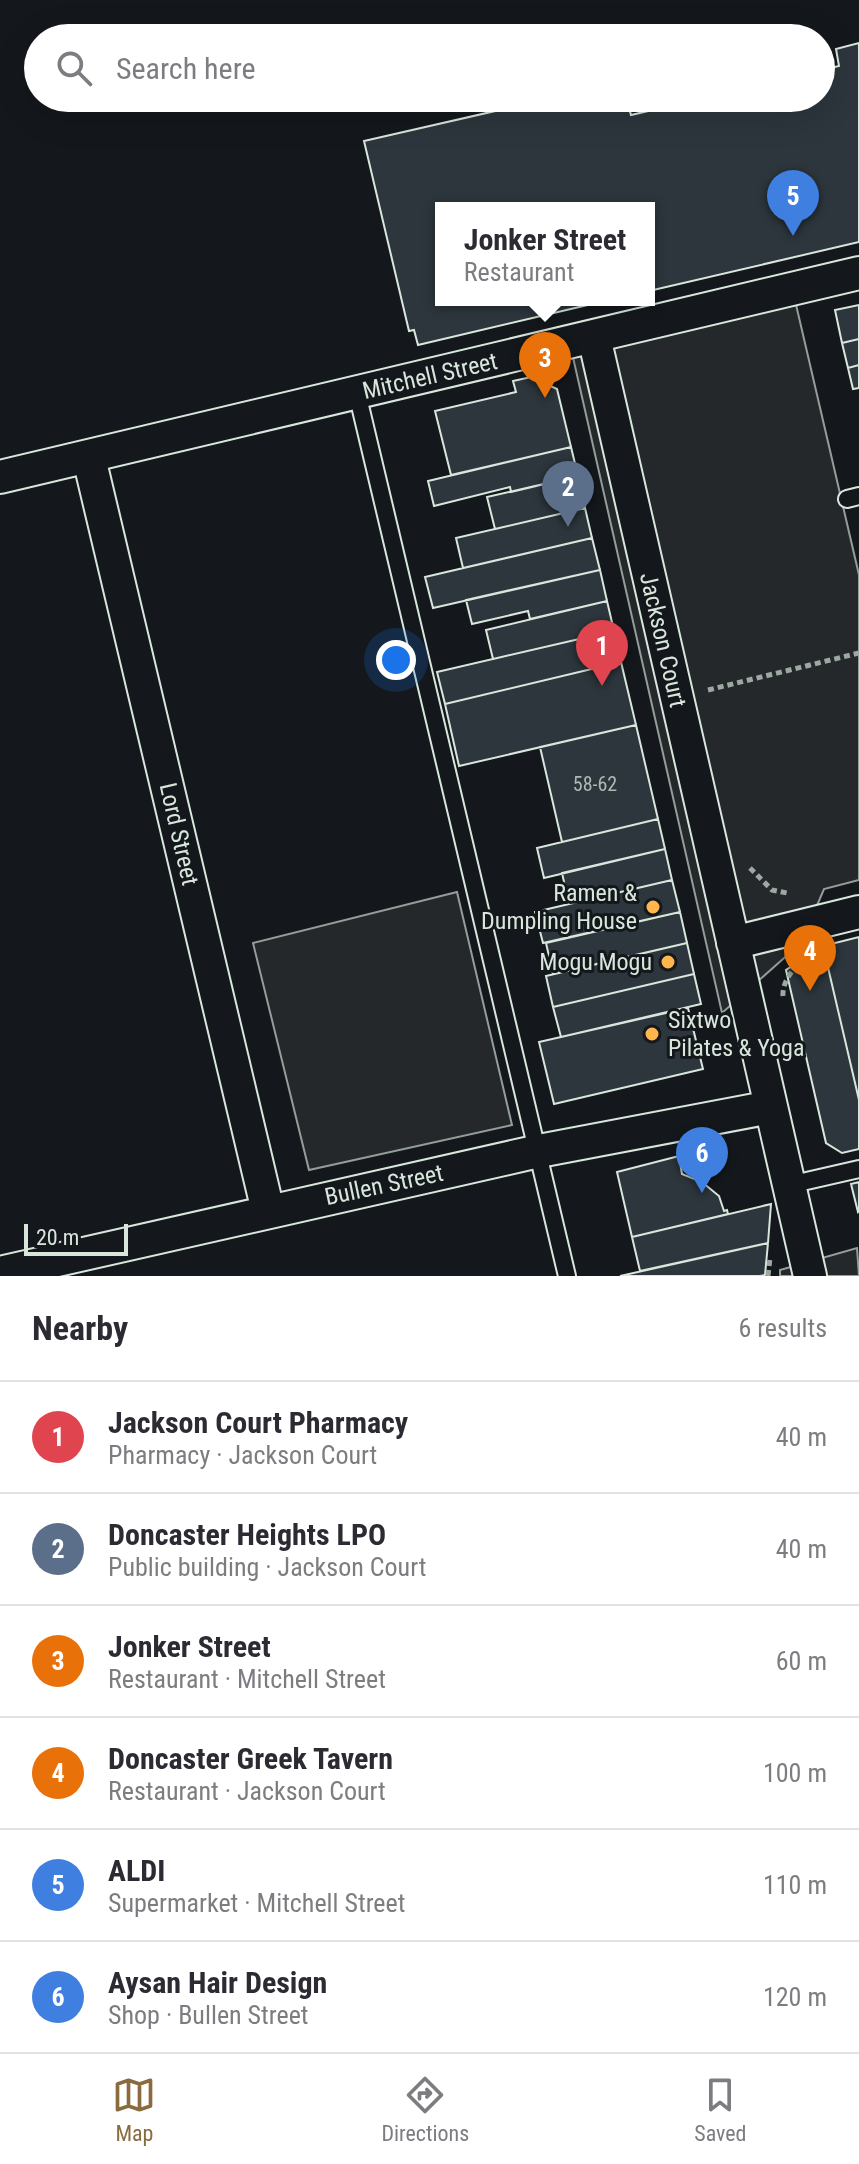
<!DOCTYPE html>
<html lang="en">
<head>
<meta charset="utf-8">
<style>
	:root { --surface:#fff; --page:#f7f7f7; --text:#2b2b33; --muted:#7c7c81; --line:#e1e1e2; --accent:#8a6a3f }
	body { margin:0; font-family:"Roboto Condensed",sans-serif; background:var(--page); color:var(--text) }
	.scale { position:absolute; left:24px; bottom:20px; width:104px; box-sizing:border-box; padding-left:8px; border:4px solid #d8e6dc; border-top:0; font-size:22px; line-height:28px; white-space:nowrap; color:#d8e6dc; -webkit-text-stroke:6px #14181c; paint-order:stroke }
	.you { position:absolute; left:396px; top:660px; width:28px; height:28px; margin:-20px; border:6px solid #fff; border-radius:50%; background:#1a73e8; box-shadow:0 0 0 12px #1a73e833 }
	.badge { display:grid; place-items:center; width:52px; height:52px; border-radius:50%; background:var(--accent); color:#fff; font-size:26px; font-weight:700 }
	.pin { position:absolute; translate:-50% -66px; filter:drop-shadow(0 2px 4px #0008) }
	.pin::after { content:''; position:absolute; top:42px; width:28px; height:24px; background:inherit; clip-path:polygon(0 0,100% 0,50% 100%) }
	.popup { position:absolute; left:435px; top:202px; width:220px; height:104px; box-sizing:border-box; display:grid; place-content:center; border-radius:0px; background:var(--surface); filter:drop-shadow(0 2px 6px #0005); font-size:26px; white-space:nowrap; color:var(--muted) }
	.popup b { font-size:30px; color:var(--text) }
	.popup::after { content:''; position:absolute; left:50%; top:100%; margin-left:-16px; border:16px solid transparent; border-top-color:var(--surface) }
	.list { margin:0; padding:0; list-style:none }
	h2 { display:flex; justify-content:space-between; align-items:center; height:104px; margin:0; padding:0 32px; font-size:34px }
	h2 small { font-size:26px; font-weight:400; color:var(--muted) }
	.list li { display:grid; grid-template-columns:52px 1fr auto; gap:24px; align-items:center; box-sizing:border-box; height:112px; padding:0 32px; border-top:2px solid var(--line) }
	.list b { display:block; font-size:30px; white-space:nowrap }
	.list p { margin:0; font-size:26px; white-space:nowrap; color:var(--muted) }
	.list em { font-size:26px; font-style:normal; color:var(--muted) }
	.icon { flex:none; width:44px; height:44px; fill:none; stroke:currentColor; stroke-width:2; stroke-linecap:round; stroke-linejoin:round }
	.map { position:relative; flex:none; width:859px; height:1276px; overflow:hidden }
	.search { position:absolute; background:var(--surface); box-shadow:0 8px 32px #0002; left:24px; right:24px; top:24px; height:88px; display:flex; align-items:center; gap:20px; box-sizing:border-box; padding:0 28px; border-radius:44px; color:var(--muted); font-size:30px }
	.sheet { height:776px; background:var(--surface) }
	nav { display:flex; justify-content:space-around; align-items:center; box-sizing:border-box; height:112px; border-top:2px solid var(--line); background:var(--surface); font-size:22px; color:var(--muted) }
	nav a { display:grid; justify-items:center; gap:4px }
	nav .on { color:var(--accent) }
	.map>svg:first-child { display:block }
	.parking { fill:#24282b; stroke:#939e99; stroke-width:2 }
	.building { fill:#2c363c; stroke:#d8e6dc; stroke-width:2 }
	.lines { fill:none; stroke-linecap:round; stroke-linejoin:round }
	.service-casing { stroke:#d8e6dc; stroke-width:20 }
	.minor-casing { stroke:#d8e6dc; stroke-width:36 }
	.path { stroke:#9da8a2; stroke-width:5; stroke-dasharray:6 4; stroke-linecap:butt }
	.service { stroke:#14181c; stroke-width:16 }
	.minor { stroke:#14181c; stroke-width:32 }
	.poi-dot { fill:#ffb74d; stroke:#14181c; stroke-width:3 }
	.labels { text-anchor:middle; dominant-baseline:central; stroke-width:6; stroke-linejoin:round; paint-order:stroke }
	.number-label { font-size:20px; fill:#adbab4 }
	.street-label { font-size:24px; fill:#d8e6dc; stroke:#14181c }
	.poi-label { font-size:24px; fill:#d8e6dc; stroke:#14181c; text-anchor:end }
</style>
</head>
<body>
<div class="map">
<svg width="859" height="1276" viewBox="0 0 859 1276">
	<rect width="100%" height="100%" fill="#14181c"/>
	<path class="parking" d="M794,296l65,279v305l-35,9 -23,54 -79,70 -150,-660z
		M457,892l55,233 -203,45 -56,-227z
		M857,1248l2,28h-79v-6z"/>
	<path class="building" d="M859,43v199l-210,49v-83h-208v92h168l-191,45 -4,-15 -5,1 -45,-190 188,-43h74l5,17 73,-17h117v-28l18,-4 -3,-17z
		M859,305v34l-17,4 -7,-33z
		M859,339v26l-11,3 -6,-25z
		M859,365v23l-6,1 -5,-21z
		M531,377l26,12 14,58 -120,28 -16,-64 81,-19 -3,-11z
		M571,447l7,29 -67,16 -1,-5 -76,19 -6,-25z
		M578,476l7,32 -90,21 -8,-32z
		M585,508l7,30 -129,30 -7,-30z
		M592,538l8,32 -167,38 -8,-31z
		M600,570l7,31 -77,18 -2,-8 -56,13 -6,-24z
		M607,601l7,30 -121,28 -7,-29z
		M614,631l7,31 -176,42 -8,-32z
		M621,662l15,63 -177,41 -14,-62z
		M636,725l22,94 -96,23 -22,-95z
		M658,819l7,30 -121,29 -7,-30z
		M665,849l7,31 -103,24 -7,-31z
		M672,880l8,32 -137,31 -8,-31z
		M680,912l7,31 -134,31 -7,-31z
		M859,937v163l-36,-154z
		M687,943l7,31 -141,33 -7,-31z
		M823,946l36,154v49l-17,4 -16,-10 -40,-173z
		M694,974l7,30 -140,33 -8,-30z
		M688,1008l15,61 -149,35 -15,-62z
		M679,1156l3,18 20,8 17,14 5,15 3,-1 1,4 -96,23 -15,-65z
		M859,1182v29l-1,1 -7,-28z
		M771,1204l-3,39 -128,28 -8,-34z
		M768,1243l-3,32 -5,1h-140z"/>
	<g class="lines">
		<defs>
			<path id="service" d="M357,393l210,883
				M847,499l12,-3
				M789,1185l70,-16"/>
			<path id="minor" d="M594,337l216,939
				M89,458l179,753
				M0,477l859,-204
				M733,943l126,-31
				M0,1273l539,-122 232,-44"/>
		</defs>
		<use href="#service" class="service-casing"/>
		<use href="#minor" class="minor-casing"/>
		<path class="path" d="M708,690l151,-37
			M750,868l22,22 15,3
			M783,996c-1,-13 9,-27 19,-34
			M768,1276l2,-18"/>
		<use href="#service" class="service"/>
		<use href="#minor" class="minor"/>
	</g>
	<g class="poi-dot">
		<circle cx="653" cy="907" r="8"/>
		<circle cx="668" cy="962" r="8"/>
		<circle cx="652" cy="1034" r="8"/>
	</g>
	<g class="labels">
		<g class="number-label">
			<text x="595" y="784">58-62</text>
		</g>
		<g class="street-label">
			<text transform="translate(430 376) rotate(-13)">Mitchell Street</text>
			<text transform="translate(663 640) rotate(77)">Jackson Court</text>
			<text transform="translate(179 834) rotate(77)">Lord Street</text>
			<text transform="translate(384 1185) rotate(-12)">Bullen Street</text>
		</g>
		<g class="poi-label">
			<text x="637" y="893">Ramen &amp;<tspan x="637" dy="28">Dumpling House</tspan></text>
			<text x="652" y="962">Mogu Mogu</text>
			<text x="668" y="1020" text-anchor="start">Sixtwo<tspan x="668" dy="28">Pilates &amp; Yoga</tspan></text>
		</g>
	</g>
</svg>
<div class="scale">20 m</div>
<div class="you"></div>
<div class="pin badge" style="left:602px;top:686px;background:#e0444e">1</div>
<div class="pin badge" style="left:568px;top:527px;background:#5c6f8a">2</div>
<div class="pin badge" style="left:545px;top:398px;background:#e8710a">3</div>
<div class="popup"><b>Jonker Street</b>Restaurant</div>
<div class="pin badge" style="left:810px;top:991px;background:#e8710a">4</div>
<div class="pin badge" style="left:793px;top:236px;background:#3f7fe0">5</div>
<div class="pin badge" style="left:702px;top:1193px;background:#3f7fe0">6</div>
<div class="search"><svg class="icon" aria-label="search" viewBox="0 0 24 24"><circle cx="10" cy="10" r="6"/><path d="M15 15l6 6"/></svg>Search here</div>
</div>
<section class="sheet">
<h2>Nearby<small>6 results</small></h2>
<ul class="list">
<li><span class="badge" style="background:#e0444e">1</span><div><b>Jackson Court Pharmacy</b><p>Pharmacy · Jackson Court</p></div><em>40 m</em></li>
<li><span class="badge" style="background:#5c6f8a">2</span><div><b>Doncaster Heights LPO</b><p>Public building · Jackson Court</p></div><em>40 m</em></li>
<li><span class="badge" style="background:#e8710a">3</span><div><b>Jonker Street</b><p>Restaurant · Mitchell Street</p></div><em>60 m</em></li>
<li><span class="badge" style="background:#e8710a">4</span><div><b>Doncaster Greek Tavern</b><p>Restaurant · Jackson Court</p></div><em>100 m</em></li>
<li><span class="badge" style="background:#3f7fe0">5</span><div><b>ALDI</b><p>Supermarket · Mitchell Street</p></div><em>110 m</em></li>
<li><span class="badge" style="background:#3f7fe0">6</span><div><b>Aysan Hair Design</b><p>Shop · Bullen Street</p></div><em>120 m</em></li>
</ul>
</section>
<nav>
<a class="on"><svg class="icon" aria-label="map" viewBox="0 0 24 24"><path d="M3 6l6-2 6 2 6-2v14l-6 2-6-2-6 2zM9 4v14M15 6v14"/></svg>Map</a>
<a><svg class="icon" aria-label="directions" viewBox="0 0 24 24"><path d="M12 3l9 9-9 9-9-9zM9 14v-3h6M13 9l2 2-2 2"/></svg>Directions</a>
<a><svg class="icon" aria-label="saved" viewBox="0 0 24 24"><path d="M7 4h10v16l-5-4-5 4z"/></svg>Saved</a>
</nav>
</body>
</html>
